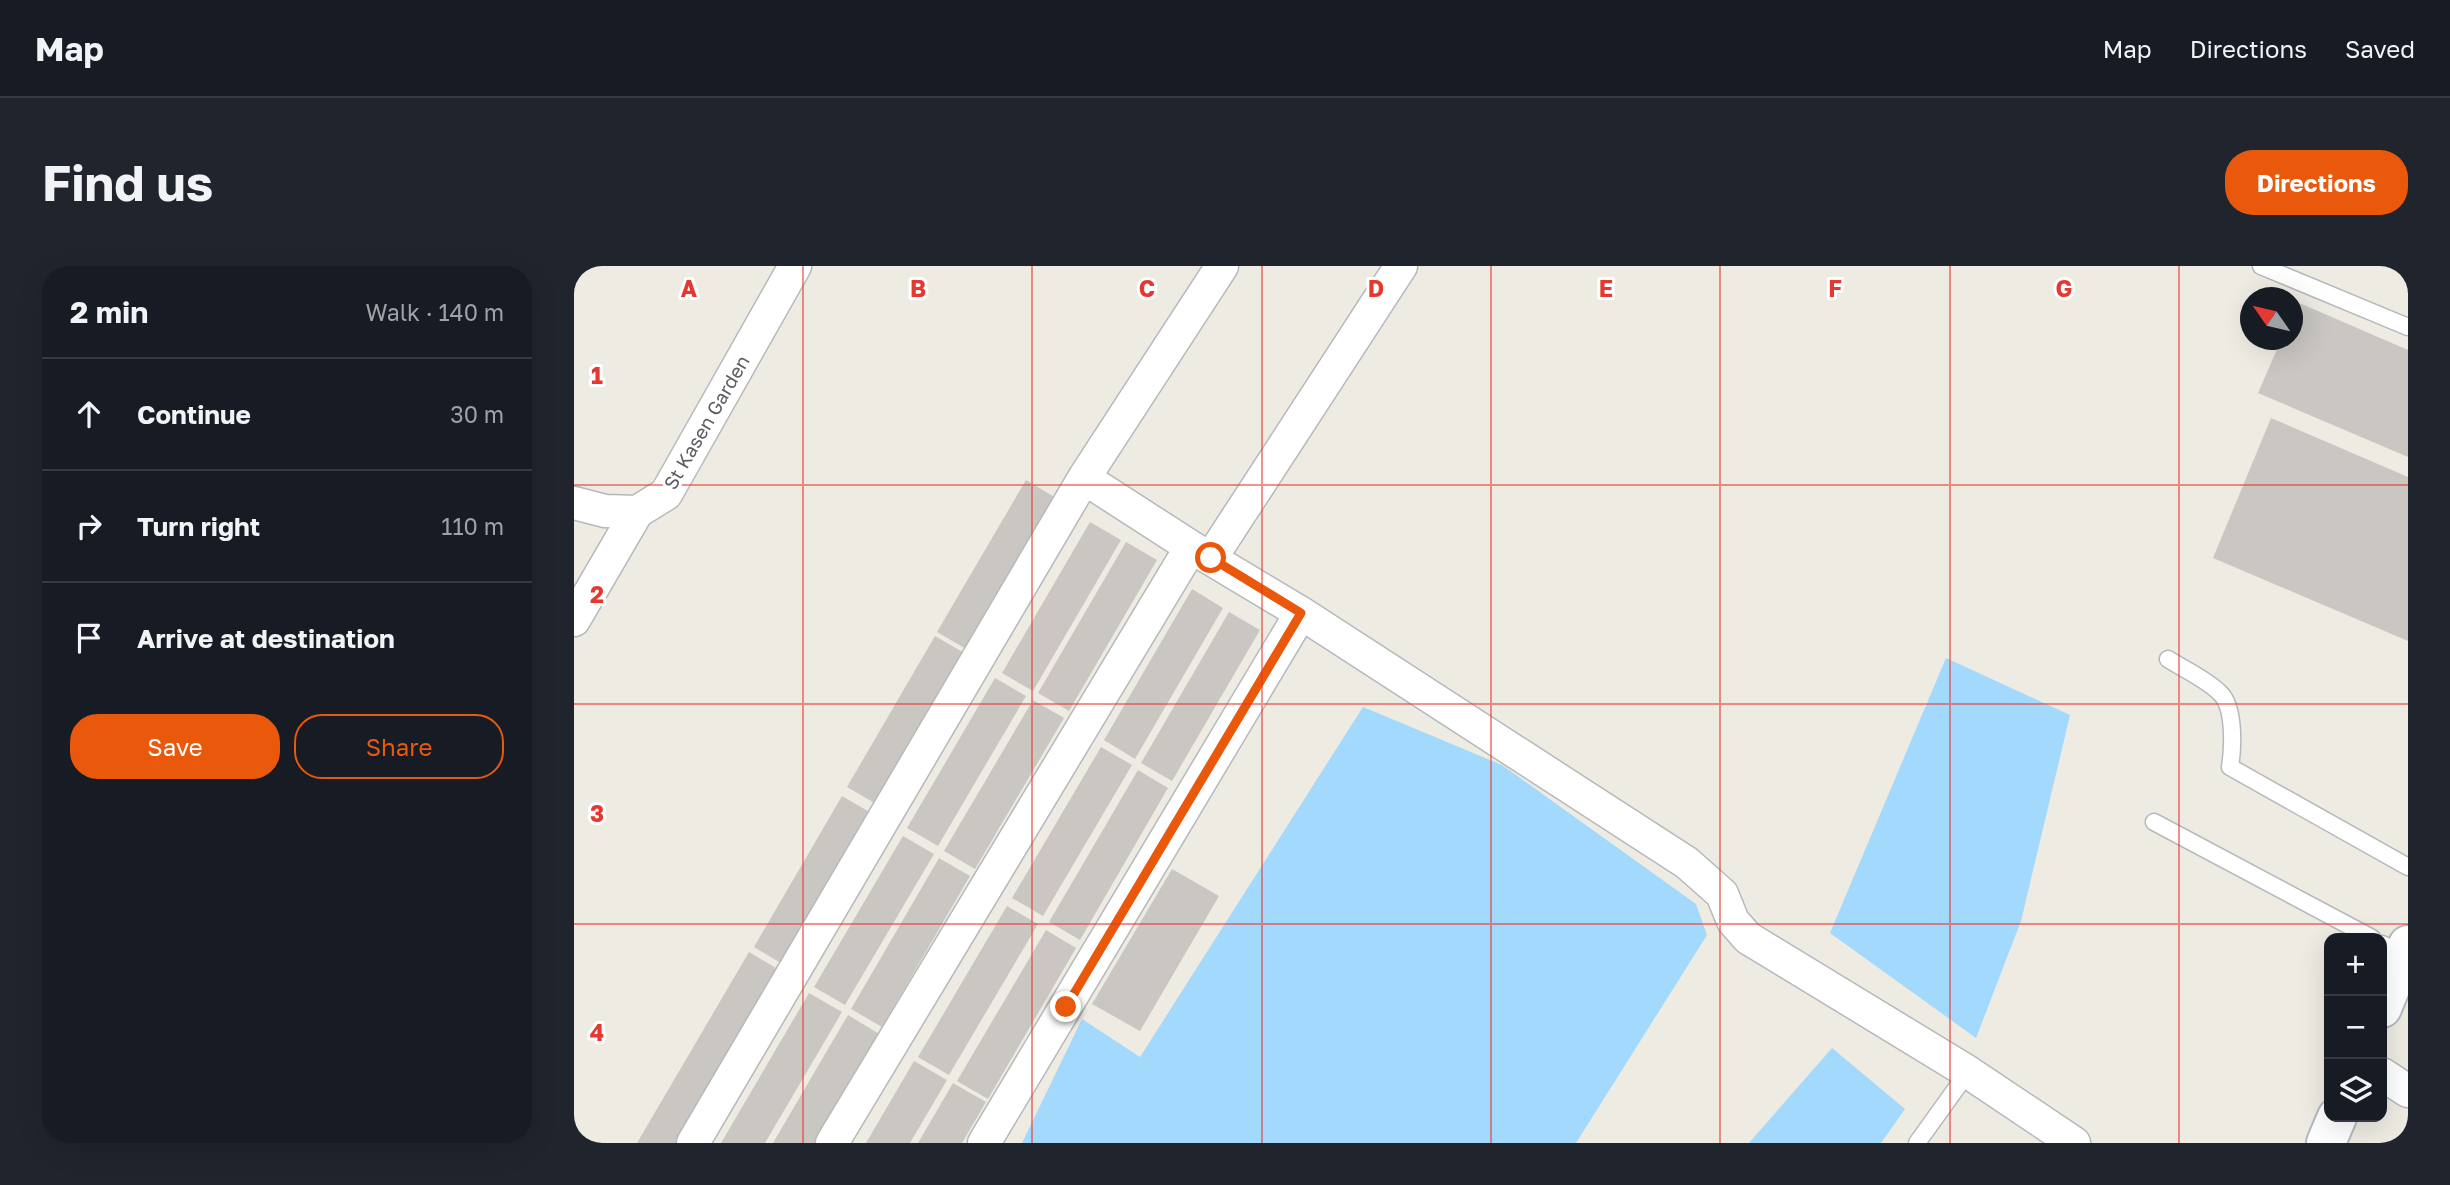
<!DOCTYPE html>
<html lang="en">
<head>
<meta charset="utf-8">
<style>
	:root { --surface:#171b24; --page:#20242c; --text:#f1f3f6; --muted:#9ea1a6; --line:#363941; --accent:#ea580c }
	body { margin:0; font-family:"Golos Text",sans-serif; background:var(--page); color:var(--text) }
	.controls { position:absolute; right:21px; bottom:21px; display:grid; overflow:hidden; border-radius:14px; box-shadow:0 7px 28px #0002 }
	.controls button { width:63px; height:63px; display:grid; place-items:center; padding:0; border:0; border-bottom:2px solid var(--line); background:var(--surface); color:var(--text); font:35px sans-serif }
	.compass { position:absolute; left:1666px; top:21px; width:63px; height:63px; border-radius:50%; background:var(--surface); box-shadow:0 7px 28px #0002; rotate:304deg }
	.stop { position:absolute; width:21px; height:21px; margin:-16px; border:5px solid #ea580c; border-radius:50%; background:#fff }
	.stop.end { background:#ea580c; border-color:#fff; box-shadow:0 2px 7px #0008 }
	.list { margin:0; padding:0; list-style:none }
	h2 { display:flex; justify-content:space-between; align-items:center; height:91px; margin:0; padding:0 28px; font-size:30px }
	h2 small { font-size:23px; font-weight:400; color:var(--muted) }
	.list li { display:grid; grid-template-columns:46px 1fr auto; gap:21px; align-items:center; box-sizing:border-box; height:112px; padding:0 28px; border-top:2px solid var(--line) }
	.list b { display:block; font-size:26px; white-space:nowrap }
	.list em { font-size:23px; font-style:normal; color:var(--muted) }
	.actions { display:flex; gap:14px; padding:21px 28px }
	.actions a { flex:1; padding:16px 0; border:2px solid var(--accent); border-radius:28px; text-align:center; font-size:24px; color:var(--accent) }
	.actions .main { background:var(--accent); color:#fff }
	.icon { flex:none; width:38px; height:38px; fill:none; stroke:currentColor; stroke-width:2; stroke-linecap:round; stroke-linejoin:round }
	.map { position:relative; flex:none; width:1834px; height:877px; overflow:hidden; border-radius:28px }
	header { display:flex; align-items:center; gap:42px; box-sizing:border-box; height:98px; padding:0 35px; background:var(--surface); border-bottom:2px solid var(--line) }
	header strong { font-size:33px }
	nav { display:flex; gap:38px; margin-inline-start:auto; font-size:24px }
	.intro { display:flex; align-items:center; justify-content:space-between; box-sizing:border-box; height:168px; padding:0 42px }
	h1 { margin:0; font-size:49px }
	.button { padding:18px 32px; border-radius:28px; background:var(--accent); color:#fff; font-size:24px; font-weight:700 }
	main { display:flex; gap:42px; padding:0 42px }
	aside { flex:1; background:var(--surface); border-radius:28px; box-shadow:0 7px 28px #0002 }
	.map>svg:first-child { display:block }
	.water { fill:#a2d9fd }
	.building { fill:#cac7c2 }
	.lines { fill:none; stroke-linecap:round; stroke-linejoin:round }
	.service-casing { stroke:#b5b9bd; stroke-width:19 }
	.minor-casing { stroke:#b5b9bd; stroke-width:35 }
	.tertiary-casing { stroke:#b5b9bd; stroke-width:42 }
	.service { stroke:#fff; stroke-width:16 }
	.minor { stroke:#fff; stroke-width:32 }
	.tertiary { stroke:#fff; stroke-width:38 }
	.route { stroke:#ea580c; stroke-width:9 }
	.grid { fill:none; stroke:#e63730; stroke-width:2; stroke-opacity:0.55 }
	.labels { text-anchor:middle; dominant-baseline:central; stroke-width:6; stroke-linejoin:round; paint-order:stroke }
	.street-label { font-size:19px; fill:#5b5f63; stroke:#fff }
	.grid-label { font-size:23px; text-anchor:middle; font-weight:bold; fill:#e63730; stroke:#fff; stroke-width:6; stroke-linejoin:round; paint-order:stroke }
</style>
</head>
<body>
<header>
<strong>Map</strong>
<nav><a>Map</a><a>Directions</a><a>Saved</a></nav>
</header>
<div class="intro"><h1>Find us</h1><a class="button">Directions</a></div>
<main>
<aside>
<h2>2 min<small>Walk · 140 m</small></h2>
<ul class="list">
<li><svg class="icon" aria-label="ahead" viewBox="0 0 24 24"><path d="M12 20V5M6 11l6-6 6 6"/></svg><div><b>Continue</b></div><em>30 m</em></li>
<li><svg class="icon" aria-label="right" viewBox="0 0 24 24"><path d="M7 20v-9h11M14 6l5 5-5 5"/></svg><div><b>Turn right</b></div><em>110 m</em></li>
<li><svg class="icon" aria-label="arrive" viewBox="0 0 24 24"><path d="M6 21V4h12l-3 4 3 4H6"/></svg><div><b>Arrive at destination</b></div></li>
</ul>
<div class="actions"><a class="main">Save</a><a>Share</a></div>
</aside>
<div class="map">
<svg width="1834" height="877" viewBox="0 0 1834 877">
	<rect width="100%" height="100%" fill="#edebe2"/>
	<path class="water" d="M1372,392l124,57 -49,206 -45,117 -146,-105z
		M789,441l139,58 194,139 11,31 -131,208h-554l60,-124 58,38z
		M1258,782l73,61 -24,34h-132z"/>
	<path class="building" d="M1723,36l111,48v107l-150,-64 23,-53h11v-27z
		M1697,152l137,59v164l-195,-83z
		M452,214l30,18 -88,152 -31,-18z
		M516,256l31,18 -88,151 -31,-18z
		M552,276l31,18 -88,151 -31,-18z
		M618,323l31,19 -88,151 -31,-19z
		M655,346l31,18 -88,151 -31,-18z
		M361,370l31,18 -88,151 -31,-18z
		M421,412l31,18 -88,150 -31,-18z
		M459,434l31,18 -89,151 -31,-18z
		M527,481l31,18 -89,151 -31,-18z
		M564,504l30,18 -88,152 -31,-18z
		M268,530l31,18 -89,151 -30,-18z
		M329,570l31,18 -89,151 -31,-18z
		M365,592l31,18 -88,151 -31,-18z
		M598,603l47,27 -79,135 -48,-27z
		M433,640l31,18 -89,151 -31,-18z
		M472,664l30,18 -88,151 -31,-18z
		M175,686l32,19 -101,172h-43z
		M235,727l33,19 -77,131h-44z
		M274,749l33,20 -64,108h-44z
		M340,795l33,19 -37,63h-44z
		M379,817l33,19 -24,41h-44z"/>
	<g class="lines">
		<defs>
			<path id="service" d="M1687,0l147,61
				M1594,393c17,11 38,20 52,34 15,14 13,55 10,74l178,100
				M1580,556l218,116
				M1808,678l22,11
				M1343,877l51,-71"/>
			<path id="minor" d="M510,212l107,69 110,66 386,250 35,31 11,27 15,17 220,134 106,71
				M0,237l31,8 32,1 29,-18 129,-228
				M637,292l190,-292
				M0,354l63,-108
				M1808,808l26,17
				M119,877l391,-665 138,-212
				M258,877l359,-596
				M410,877l317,-530"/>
			<path id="tertiary" d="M1808,742l26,-63
				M1752,877l11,-26"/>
		</defs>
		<use href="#service" class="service-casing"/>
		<use href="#minor" class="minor-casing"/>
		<use href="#tertiary" class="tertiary-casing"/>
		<use href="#service" class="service"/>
		<use href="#minor" class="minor"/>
		<use href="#tertiary" class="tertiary"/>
	</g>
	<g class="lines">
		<path class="route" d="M492,741l235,-394 -90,-55"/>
	</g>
	<path class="grid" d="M229,0v877M458,0v877M688,0v877M917,0v877M1146,0v877M1376,0v877M1605,0v877M0,219h1834M0,438h1834M0,658h1834"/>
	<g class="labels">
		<g class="street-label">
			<text transform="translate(132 156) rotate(-60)">St Kasen Garden</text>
		</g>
	</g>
	<g class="grid-label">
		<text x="115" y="31">A</text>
		<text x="344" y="31">B</text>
		<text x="573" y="31">C</text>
		<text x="802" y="31">D</text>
		<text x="1032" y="31">E</text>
		<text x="1261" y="31">F</text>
		<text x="1490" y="31">G</text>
		<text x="23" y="118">1</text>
		<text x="23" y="337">2</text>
		<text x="23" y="556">3</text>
		<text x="23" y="775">4</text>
	</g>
</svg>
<div class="controls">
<button>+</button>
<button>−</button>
<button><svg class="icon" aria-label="layers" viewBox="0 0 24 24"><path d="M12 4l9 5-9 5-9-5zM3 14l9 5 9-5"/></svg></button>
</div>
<svg class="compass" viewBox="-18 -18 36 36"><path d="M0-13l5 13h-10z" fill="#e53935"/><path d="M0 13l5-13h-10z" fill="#9ea1a6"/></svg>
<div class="stop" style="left:637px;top:292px"></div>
<div class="stop end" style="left:492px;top:741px"></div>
</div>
</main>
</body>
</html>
